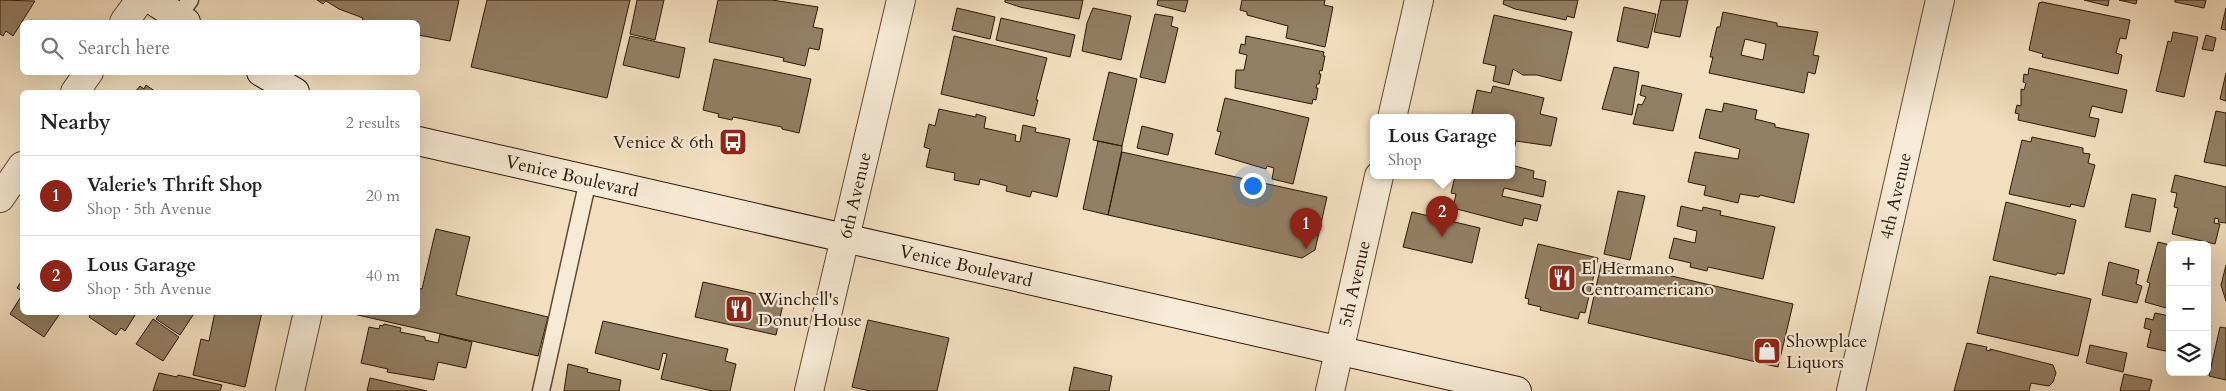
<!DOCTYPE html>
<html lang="en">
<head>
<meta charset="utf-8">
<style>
	:root { --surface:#fff; --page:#f6f6f6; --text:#202124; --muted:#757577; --line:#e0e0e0; --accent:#8f2418 }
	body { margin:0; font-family:Cardo,serif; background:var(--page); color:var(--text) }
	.controls { position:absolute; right:15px; bottom:15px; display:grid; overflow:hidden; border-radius:8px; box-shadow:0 5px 20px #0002 }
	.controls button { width:45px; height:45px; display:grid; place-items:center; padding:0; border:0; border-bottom:1px solid var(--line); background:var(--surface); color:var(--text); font:25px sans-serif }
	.you { position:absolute; left:1252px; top:185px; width:18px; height:18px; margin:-12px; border:4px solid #fff; border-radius:50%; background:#1a73e8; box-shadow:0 0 0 8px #1a73e833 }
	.badge { display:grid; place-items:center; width:32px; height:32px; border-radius:50%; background:var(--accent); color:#fff; font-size:16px; font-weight:700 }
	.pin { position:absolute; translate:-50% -41px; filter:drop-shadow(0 1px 2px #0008) }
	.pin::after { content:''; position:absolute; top:26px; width:18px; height:15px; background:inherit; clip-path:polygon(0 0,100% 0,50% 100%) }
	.popup { position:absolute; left:1370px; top:114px; width:145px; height:65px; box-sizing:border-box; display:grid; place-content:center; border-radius:8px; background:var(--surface); filter:drop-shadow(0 1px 4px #0005); font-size:16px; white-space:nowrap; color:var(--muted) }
	.popup b { font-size:19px; color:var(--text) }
	.popup::after { content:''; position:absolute; left:50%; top:100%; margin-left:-10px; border:10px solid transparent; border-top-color:var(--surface) }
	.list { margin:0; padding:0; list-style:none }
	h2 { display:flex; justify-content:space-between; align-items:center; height:65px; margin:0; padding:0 20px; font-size:21px }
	h2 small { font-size:16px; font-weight:400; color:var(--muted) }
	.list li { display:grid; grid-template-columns:32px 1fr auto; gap:15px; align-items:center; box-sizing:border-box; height:80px; padding:0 20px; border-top:1px solid var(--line) }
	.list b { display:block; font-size:19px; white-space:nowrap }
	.list p { margin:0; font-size:16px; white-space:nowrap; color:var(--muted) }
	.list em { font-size:16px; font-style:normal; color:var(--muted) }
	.icon { flex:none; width:28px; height:28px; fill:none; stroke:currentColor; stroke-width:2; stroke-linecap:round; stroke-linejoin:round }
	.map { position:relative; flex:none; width:2226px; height:391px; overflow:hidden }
	.search { position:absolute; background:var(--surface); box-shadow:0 5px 20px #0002; left:20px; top:20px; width:400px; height:55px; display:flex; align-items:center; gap:12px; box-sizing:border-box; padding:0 18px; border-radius:8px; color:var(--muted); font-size:19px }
	.panel { position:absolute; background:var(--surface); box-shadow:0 5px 20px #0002; left:20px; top:90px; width:400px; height:225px; border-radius:8px }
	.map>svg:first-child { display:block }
	.building { fill:#937f65; stroke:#2c1703; fill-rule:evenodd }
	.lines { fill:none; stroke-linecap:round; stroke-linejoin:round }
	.service-casing { stroke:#5e4932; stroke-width:19 }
	.minor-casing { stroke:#5e4932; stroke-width:30 }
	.tertiary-casing { stroke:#5e4932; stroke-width:30 }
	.secondary-casing { stroke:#2c1703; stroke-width:30 }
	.service { stroke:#f7ead6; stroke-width:16 }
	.minor { stroke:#f7ead6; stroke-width:28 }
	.tertiary { stroke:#f7ead6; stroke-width:28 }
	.secondary { stroke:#f7ead6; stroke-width:28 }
	.labels { text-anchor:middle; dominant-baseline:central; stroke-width:4.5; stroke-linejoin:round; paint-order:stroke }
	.poi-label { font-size:18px; fill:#2c1703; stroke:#f7ead6; text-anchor:start }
	.street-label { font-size:18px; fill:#2c1703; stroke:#f7ead6 }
</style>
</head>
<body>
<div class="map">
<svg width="2226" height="391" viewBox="0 0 2226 391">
	<rect width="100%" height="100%" fill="#f3dfc0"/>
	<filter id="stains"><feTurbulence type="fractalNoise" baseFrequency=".004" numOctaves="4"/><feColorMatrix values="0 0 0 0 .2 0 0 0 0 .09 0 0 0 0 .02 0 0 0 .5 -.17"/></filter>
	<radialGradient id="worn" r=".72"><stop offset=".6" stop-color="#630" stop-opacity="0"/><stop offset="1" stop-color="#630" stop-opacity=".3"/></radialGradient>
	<path class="building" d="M0,0l35,1 -22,35 -7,-5 -3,5 -3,-2z
		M317,0h142l-9,41 -32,-6v-13h-56l1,-4 -24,-9 -13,-8 -3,3z
		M487,0h143l-23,98 -136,-31z
		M637,0h27l-9,40 -25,-6z
		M718,0h54l46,7 -5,20 10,2 -4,21 -10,-2 -4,18 -22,-5 1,-3 -75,-16z
		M1005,0h78l-4,19 -59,-12 -15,-5z
		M1158,0h30l-3,12 -28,-7z
		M1242,0h83l-1,5 9,2 -8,40 -39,-9 2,-12 -41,-11v-3l-7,-2z
		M1504,0h74l-4,18 -7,-2 -1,4 -51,-11 -12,-5z
		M1661,0h27l-8,37 -26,-5z
		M2084,0h25l-1,6z
		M2119,0h18l-1,4z
		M2175,0h31l-2,8 -29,-6z
		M2042,2l88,18 -4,19 -6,-1 -4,15 6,2 -4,19 -76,-17 1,-3 -14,-4 10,-47z
		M1624,7l32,7 -8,34 -31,-7z
		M957,8l38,9 -5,22 -38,-9z
		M1093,8l38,8 -10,44 -39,-9 5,-28z
		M2226,8v22l-5,-1z
		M1723,12l54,11v3l41,6 -5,23 6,1 -4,18 -7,-2 -4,21 -95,-20 4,-16h-3l7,-30h3zM1745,39l21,5 -3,16 -22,-5z
		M1155,14l18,3 -2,9 7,2 -13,55 -25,-6z
		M1494,15l78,17 -11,49 -24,-6h-14l-10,-6 -4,16 -16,-4 3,-15 -13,-3z
		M1001,18l74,17 -5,22 -74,-17z
		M2173,32l25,5 -14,60 -28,-6 12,-50 3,1z
		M2206,35l10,3 -3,13 -11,-2z
		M630,36l55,12 -6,30 -56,-13z
		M954,36l93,22 -11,42h2l-4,16 -93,-22z
		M1246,36l78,16 -1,4h2l-3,15 -2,-1 -1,4h2l-2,10h-2l-1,4h2l-2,12 -3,-1 -1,5 -77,-16 1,-18h8l3,-15 -8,-2 2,-9 4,1z
		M714,59l97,20 -12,54 -17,-4v-2l-49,-10 -1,3 -14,-3 1,-3 -16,-4z
		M1614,67l25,5 -7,43 -30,-6z
		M2029,68l98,22 -5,23 -30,-7 -3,11 10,2 -4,18 -77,-17 1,-6 -4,-1 2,-8 4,1v-17l3,1 2,-7 -3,-1 1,-8 4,1z
		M1109,72l28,7 -15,67 -29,-6z
		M2226,73v28l-6,-2z
		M146,85l10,7h-21l5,-6 4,3z
		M1642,85l40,9 -9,37 -40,-7 5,-20 4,1 4,-8 -6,-2z
		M1493,86l51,12 -4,16 17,4 -6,28 -35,-5 -2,8 -3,1v-32h-40l6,-28 14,3z
		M1225,98l84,20 -16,66 -21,-5 2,-11 -7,-2 -1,3 -51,-15 6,-22 -4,-1z
		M1724,103l33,7 -2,9 20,5v3l34,7 -15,69 -34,-8 -1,2 -19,-3 -2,9 -34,-8 2,-9 -18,-4 7,-30 43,7 2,-10 -41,-11 7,-29 16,3z
		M939,109l37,8v-3l10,3 -2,11 32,7 -1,6 5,1 3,-17 13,3 -1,4 35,7 -13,58 -25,-6 -2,6 -24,-6 1,-5 -27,-7 -1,6 -25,-5 1,-7 -29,-6 4,-18 -6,-2 5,-23 6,2z
		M2216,111l10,2v53l-22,-4z
		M1142,126l31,8 -5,21 -31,-7z
		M2032,137l51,11v5l7,1 -2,9 7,2 -11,42 -13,-3 -1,3 -61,-13 13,-54 9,2z
		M1098,141l24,5v3l-14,66 -25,-6z
		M1122,152l205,45 -12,53 -13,8 -194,-43z
		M1511,165l23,6 -1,7 13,3 -3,16 -39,-9 -2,8 39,9 -4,16 -13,-3 -2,8 -69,-18 3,-14 -5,-1 4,-17h56z
		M2175,175l51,12v36l-8,-1 1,-3 -4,-1 -1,5 6,1 -5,20 -43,-10 6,-26 -4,-1 3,-14 -6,-1z
		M1618,191l27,5 -15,64 -26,-6z
		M2132,194l24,5 -6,33 -25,-5z
		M2006,202l70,18 -12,54 -7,-1 -1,2 -63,-15z
		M1681,206l21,5 1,-4 18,4 -1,4 55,12 -12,52 -55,-12 -1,4 -17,-4 1,-4 -22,-5 5,-20 21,5 2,-12 -20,-5z
		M1412,212l68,16 -8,35 -69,-16z
		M436,229l34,8 -14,58 92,22 -10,39 -189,-43 69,-1v-24l4,1z
		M2158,242l12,3v64l-25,-7 5,-19 -3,-1z
		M1538,244l60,14 -13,55 -5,-1 -2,7 -38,-9 1,-3 -13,-3 1,-5 -4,-1z
		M1602,260l191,44 -15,63 -190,-44z
		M2109,262l30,8 -3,14 6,2 -5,17 -35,-8z
		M2226,265v36l-5,-16z
		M1990,276l101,23 -13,57 -101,-23z
		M22,280v11l-5,-3z
		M703,282l81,18 -8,35 -81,-18z
		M22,295v17h39l-17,25 -34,-23z
		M92,312h45l-12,19 -4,-3 -5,7 -27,-18z
		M161,312h34l-15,23 -24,-16z
		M215,312h47l-17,75 -52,-12 8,-36 8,2z
		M2155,313l15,3v36l-23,-5 4,-17 -7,-2 2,-10 7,2z
		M153,319l26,18 -16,24 -27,-17z
		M868,320l81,18 -12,53h-67l-18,-4z
		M603,321l125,28 -3,12 11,3 -6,27h-18l-51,-12 6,-25 -4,-1 -4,17 -64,-17z
		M384,324l17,4 -1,4 25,5v3l13,3 2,-9 32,8 -6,26 -28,-6 -4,18 -47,-8 1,-3 -27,-6 8,-36 10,2 1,-4 3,1z
		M2207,325h4l-4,15z
		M2220,327l6,1v52l-17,-4z
		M1967,343l20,4 -1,3 4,1v-2l63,16 3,8 -3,9 -4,4 -18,-3 -2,8h-75z
		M2090,345l37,8 -4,19 -37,-9z
		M568,364l20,5 -1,3 34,8 -2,11h-55z
		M1074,367l38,9 -3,15h-40z
		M159,373l18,4 1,-2 44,10 -2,6h-67z
		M2124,374l28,6 -3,11h-29z
		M370,378l57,13h-60z"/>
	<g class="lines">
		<defs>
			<path id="service" d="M178,17l12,-17
				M541,391l47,-211"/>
			<g id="minor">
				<path d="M124,22l16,-22"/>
				<path d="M75,92l14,-20"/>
				<path d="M1392,118l27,-118"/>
				<path d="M0,198l22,-32"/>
				<path d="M290,391l18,-79"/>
				<path id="s1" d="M809,391l92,-391"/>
				<path id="s2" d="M1330,391l49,-215"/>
			</g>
			<g id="tertiary">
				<path id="s3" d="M1851,391l89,-391"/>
			</g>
			<g id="secondary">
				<path d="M152,0l34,22"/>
				<path d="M261,72l34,20"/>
				<path id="s4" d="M418,141l1099,250"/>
			</g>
		</defs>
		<use href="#service" class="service-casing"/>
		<use href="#minor" class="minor-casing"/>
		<use href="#tertiary" class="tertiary-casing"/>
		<use href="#secondary" class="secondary-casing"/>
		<use href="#service" class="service"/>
		<use href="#minor" class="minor"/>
		<use href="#tertiary" class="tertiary"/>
		<use href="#secondary" class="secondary"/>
	</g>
	<defs>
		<symbol id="bus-square" viewBox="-11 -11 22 22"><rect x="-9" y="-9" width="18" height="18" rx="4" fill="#8f2418" stroke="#f7ead6"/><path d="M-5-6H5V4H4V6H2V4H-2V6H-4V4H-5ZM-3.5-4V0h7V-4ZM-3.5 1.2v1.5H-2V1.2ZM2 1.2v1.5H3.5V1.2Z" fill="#fff"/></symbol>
		<symbol id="restaurant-square" viewBox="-11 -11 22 22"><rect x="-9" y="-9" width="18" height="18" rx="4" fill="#8f2418" stroke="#f7ead6"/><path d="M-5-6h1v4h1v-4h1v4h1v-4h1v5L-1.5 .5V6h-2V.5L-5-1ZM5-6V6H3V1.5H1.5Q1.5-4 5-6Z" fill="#fff"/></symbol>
		<symbol id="shop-square" viewBox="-11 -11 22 22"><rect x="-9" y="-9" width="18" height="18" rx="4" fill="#8f2418" stroke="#f7ead6"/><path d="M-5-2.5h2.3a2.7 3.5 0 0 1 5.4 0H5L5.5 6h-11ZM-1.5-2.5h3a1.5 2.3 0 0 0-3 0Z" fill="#fff"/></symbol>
	</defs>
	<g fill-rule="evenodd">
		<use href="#bus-square" x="717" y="126" width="32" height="32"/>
		<use href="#restaurant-square" x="1546" y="262" width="32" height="32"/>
		<use href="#restaurant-square" x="723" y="293" width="32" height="32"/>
		<use href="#shop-square" x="1751" y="335" width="32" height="32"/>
	</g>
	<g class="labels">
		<g class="poi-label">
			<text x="714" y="142" text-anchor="end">Venice &amp; 6th</text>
			<text x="1581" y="268">El Hermano<tspan x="1581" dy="21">Centroamericano</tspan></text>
			<text x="758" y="299">Winchell's<tspan x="758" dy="21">Donut House</tspan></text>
			<text x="1786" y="341">Showplace<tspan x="1786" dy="21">Liquors</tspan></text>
		</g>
		<g class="street-label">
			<text stroke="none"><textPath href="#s4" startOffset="158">Venice Boulevard</textPath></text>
			<text stroke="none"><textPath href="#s1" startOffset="201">6th Avenue</textPath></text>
			<text stroke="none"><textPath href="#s3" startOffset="200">4th Avenue</textPath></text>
			<text stroke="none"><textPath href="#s4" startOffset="562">Venice Boulevard</textPath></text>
			<text stroke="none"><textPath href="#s2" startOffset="110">5th Avenue</textPath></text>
		</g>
	</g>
	<rect width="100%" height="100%" filter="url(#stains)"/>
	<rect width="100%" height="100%" fill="url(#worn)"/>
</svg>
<div class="controls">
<button>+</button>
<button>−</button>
<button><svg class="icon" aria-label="layers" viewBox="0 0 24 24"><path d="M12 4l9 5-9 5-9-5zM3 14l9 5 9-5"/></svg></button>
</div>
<div class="you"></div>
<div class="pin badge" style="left:1306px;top:249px">1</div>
<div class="pin badge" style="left:1442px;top:237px">2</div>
<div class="popup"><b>Lous Garage</b>Shop</div>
<div class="search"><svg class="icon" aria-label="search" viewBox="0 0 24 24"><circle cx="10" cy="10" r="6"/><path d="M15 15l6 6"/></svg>Search here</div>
<section class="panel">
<h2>Nearby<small>2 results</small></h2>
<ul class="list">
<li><span class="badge">1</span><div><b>Valerie's Thrift Shop</b><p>Shop · 5th Avenue</p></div><em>20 m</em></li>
<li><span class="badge">2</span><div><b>Lous Garage</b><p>Shop · 5th Avenue</p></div><em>40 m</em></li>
</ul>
</section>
</div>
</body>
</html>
